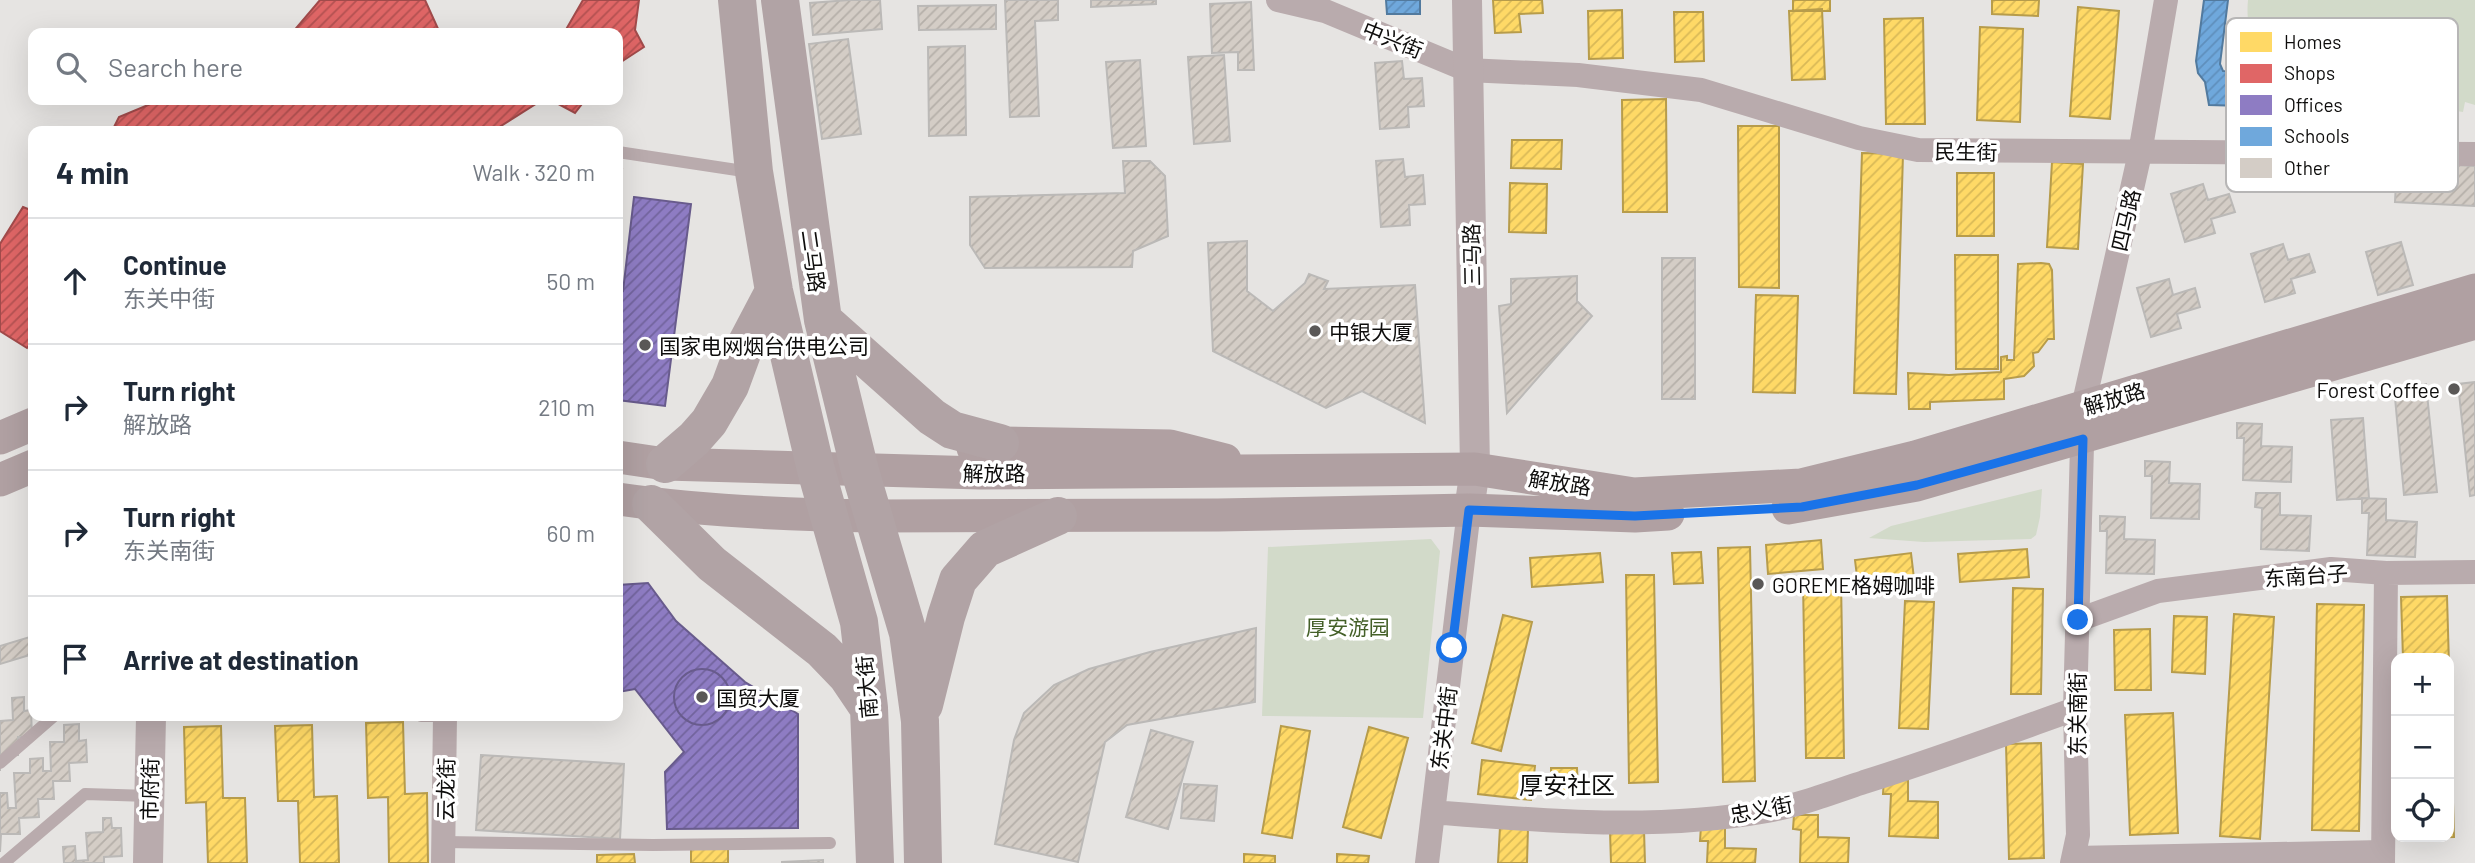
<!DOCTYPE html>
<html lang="en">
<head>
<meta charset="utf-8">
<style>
	:root { --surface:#fff; --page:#f2f2f3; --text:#1f2937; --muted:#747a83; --line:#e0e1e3 }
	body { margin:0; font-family:Barlow,"Noto Sans SC",sans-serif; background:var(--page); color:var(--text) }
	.controls { position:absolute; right:21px; bottom:21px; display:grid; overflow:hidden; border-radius:14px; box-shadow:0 7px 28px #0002 }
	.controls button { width:63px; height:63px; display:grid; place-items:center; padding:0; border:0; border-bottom:2px solid var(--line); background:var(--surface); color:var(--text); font:35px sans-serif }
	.stop { position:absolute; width:21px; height:21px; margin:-16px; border:5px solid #1a73e8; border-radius:50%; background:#fff }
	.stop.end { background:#1a73e8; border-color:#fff; box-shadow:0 2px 7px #0008 }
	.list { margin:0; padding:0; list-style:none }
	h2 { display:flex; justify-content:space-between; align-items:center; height:91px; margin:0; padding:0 28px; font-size:30px }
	h2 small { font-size:23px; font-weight:400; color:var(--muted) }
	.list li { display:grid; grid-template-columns:46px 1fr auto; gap:21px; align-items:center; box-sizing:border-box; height:126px; padding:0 28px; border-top:2px solid var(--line) }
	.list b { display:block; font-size:26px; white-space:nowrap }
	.list p { margin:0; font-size:23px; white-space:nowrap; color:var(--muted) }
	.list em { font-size:23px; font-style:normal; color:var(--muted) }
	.icon { flex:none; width:38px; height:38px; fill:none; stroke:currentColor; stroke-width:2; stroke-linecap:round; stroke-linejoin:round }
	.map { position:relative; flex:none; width:2475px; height:863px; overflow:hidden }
	.search { position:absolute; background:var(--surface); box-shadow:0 7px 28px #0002; left:28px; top:28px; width:595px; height:77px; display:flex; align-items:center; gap:18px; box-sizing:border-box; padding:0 24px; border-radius:14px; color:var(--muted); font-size:26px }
	.panel { position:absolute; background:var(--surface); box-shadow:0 7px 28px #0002; left:28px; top:126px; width:595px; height:595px; border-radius:14px }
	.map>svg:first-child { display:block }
	.green { fill:#d2dac9 }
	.homes { fill:url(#homes-hatch); stroke:#b79c4b; stroke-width:2 }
	.shops { fill:url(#shops-hatch); stroke:#a14b4b; stroke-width:2 }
	.offices { fill:url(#offices-hatch); stroke:#685b8c; stroke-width:2 }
	.schools { fill:url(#schools-hatch); stroke:#527a9e; stroke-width:2 }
	.building { fill:url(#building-hatch); stroke:#bbb9b7; stroke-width:2 }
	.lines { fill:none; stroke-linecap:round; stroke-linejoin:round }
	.service { stroke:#b9abad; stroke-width:12 }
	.minor { stroke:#b9abad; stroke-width:24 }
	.tertiary { stroke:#b9abad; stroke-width:30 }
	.secondary { stroke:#b0a0a2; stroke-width:33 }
	.primary { stroke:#b1a3a5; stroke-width:38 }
	.route { stroke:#1a73e8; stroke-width:9 }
	.poi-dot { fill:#5a5857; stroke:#fff; stroke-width:2.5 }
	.labels { text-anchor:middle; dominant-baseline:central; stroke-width:7; stroke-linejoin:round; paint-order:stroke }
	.street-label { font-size:21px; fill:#0e0d0c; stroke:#fff }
	.poi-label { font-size:21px; fill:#0e0d0c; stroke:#fff; text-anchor:start }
	.park-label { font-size:21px; fill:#446028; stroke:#fff }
	.quarter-label { font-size:24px; fill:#0e0d0c; stroke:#fff }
	.key { fill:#fff; stroke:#b7b6b6; stroke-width:2 }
	.key-label { font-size:19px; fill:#0e0d0c }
</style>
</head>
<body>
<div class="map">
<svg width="2475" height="863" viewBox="0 0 2475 863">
	<defs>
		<pattern id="homes-hatch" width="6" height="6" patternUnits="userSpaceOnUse" patternTransform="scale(1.75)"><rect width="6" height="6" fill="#ffd966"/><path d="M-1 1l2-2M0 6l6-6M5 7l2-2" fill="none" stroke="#d9b957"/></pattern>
		<pattern id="shops-hatch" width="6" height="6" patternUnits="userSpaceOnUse" patternTransform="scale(1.75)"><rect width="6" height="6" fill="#e06666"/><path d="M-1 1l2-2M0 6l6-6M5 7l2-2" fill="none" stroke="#b45252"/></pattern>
		<pattern id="offices-hatch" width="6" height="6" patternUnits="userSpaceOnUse" patternTransform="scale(1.75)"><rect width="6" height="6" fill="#8e7cc3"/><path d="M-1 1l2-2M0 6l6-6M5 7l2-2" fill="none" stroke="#72649d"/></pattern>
		<pattern id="schools-hatch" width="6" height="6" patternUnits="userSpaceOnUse" patternTransform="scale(1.75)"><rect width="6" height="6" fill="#6fa8dc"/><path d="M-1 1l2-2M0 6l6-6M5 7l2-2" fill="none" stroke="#5f8fbc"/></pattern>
		<pattern id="building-hatch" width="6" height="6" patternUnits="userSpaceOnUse" patternTransform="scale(1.75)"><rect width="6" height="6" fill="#d4cdc6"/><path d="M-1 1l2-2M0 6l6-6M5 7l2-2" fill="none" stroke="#b5afa9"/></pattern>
	</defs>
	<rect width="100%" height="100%" fill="#e6e4e2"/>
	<path class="green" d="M2248,0h227v105l-10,-3 -2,10 -93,-14v-12c-21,-2 -69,-2 -87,-11 -28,-15 -38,-46 -35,-75z
		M2042,489l-2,28 -4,18 -5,4 -107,3 -55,-4 22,-12z
		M1431,539l9,12 -17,167 -161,-2 6,-169z"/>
	<path class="homes" d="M1493,0h49l1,13 -24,1 2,18 -26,1z
		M1793,0h37v11h-37z
		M1992,0h47l-1,16 -46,-2z
		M2078,7l41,4 -9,108 -40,-3z
		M1822,9l3,70 -33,1 -3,-69z
		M1622,10l1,48 -34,1 -1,-48z
		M1674,12h29l1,49 -29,1z
		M1923,18l2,106h-39l-2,-105z
		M1980,27l43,2 -3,93 -43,-2z
		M1666,99l1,113h-44l-1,-112z
		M1738,126h41v162l-40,-1z
		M1512,140h50l-1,29 -50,-1z
		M1862,153l41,1 -7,240 -42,-1z
		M2052,162l31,2 -5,85 -31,-2z
		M1957,173h37v63h-37z
		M1510,183l37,1 -1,49 -37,-1z
		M1955,255h43v114h-42z
		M2041,263l8,1 3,6 2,69h-6l-10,13 -5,1 1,13 -10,10 -20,3v20l-74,3v7h-21l-1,-36 41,2 52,-3v-15l6,-1v4h7l4,-96z
		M1756,295l42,1 -3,97 -42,-1z
		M1821,540l2,29 -55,5 -2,-29z
		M1750,547l5,234 -32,1 -5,-234z
		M2027,549l2,28 -69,5 -2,-28z
		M1701,552l2,31 -29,1 -2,-31z
		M1600,553l3,29 -71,5 -2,-29z
		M1911,553l4,34 -56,6 -4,-33z
		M1626,575h28l4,207 -29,1z
		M1841,581l3,177h-38l-3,-176z
		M2013,588l30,1 -2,105h-30z
		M2447,596l7,241 -46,1 41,-1v-179h-46l-2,-61z
		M1905,601l29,1 -6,127 -29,-1z
		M2317,604l47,1 -5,226 -47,-1z
		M2234,614l40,3 -14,222 -40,-3z
		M1503,615l29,7 -31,129 -29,-8z
		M2174,616l33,1 -2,57 -33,-2z
		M2150,629l1,61h-36l-1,-60z
		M2173,713l5,120 -48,2 -5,-120z
		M403,722l2,72 22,-1 1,70h-39l-1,-66 -20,1 -2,-75z
		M312,725l2,72 23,-1 2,67h-39l-2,-62h-20l-3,-75z
		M221,726l2,72h22l2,65h-39l-2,-61 -20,1 -2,-76z
		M1281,726l29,5 -18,107 -30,-5z
		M1369,727l39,11 -27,100 -38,-11z
		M2041,743l3,115 -35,1 -3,-115z
		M1482,760l53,6 -4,34 -53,-6z
		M1551,768h26l1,26 -27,1z
		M1884,779l24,1v21l30,1v36l-49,-2 2,-42h-8z
		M1794,815h24v22l31,1 -1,25h-48l1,-33 -8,-1z
		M1701,826l24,1v21l31,1 -1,14h-48l1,-22h-8z
		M1500,827l28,1 -1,35h-29z
		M1644,830l1,33h-34l-1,-32z
		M728,847v16h-37v-15z
		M634,854l1,9h-38v-8z
		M1244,854l31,2v7h-31z
		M1337,854l32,2 -1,7h-31z"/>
	<path class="shops" d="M320,0h105l14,31 7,2h-154z
		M583,0h56l-4,30 9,17 -26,17v-31h-54z
		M160,100h382l-49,31h-381l7,-14z
		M551,100h34l-10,13z
		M618,169h4l-4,41z
		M23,207l10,4v129l-6,8 -27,-17v-87z"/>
	<path class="offices" d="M634,197l57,7 -26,202 -47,-6v-110l5,1z
		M648,583l28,38 69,61 53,32v114l-131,1 -2,-57 19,-20 -49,-63 -17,3v-107z
		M674 697a28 28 0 1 1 56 0a28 28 0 1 1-56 0Z"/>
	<path class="schools" d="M1386,0h34v14h-33z
		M2204,0h24l-8,64 3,7 20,1v16h40l-1,30h-37l-1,-12 -35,-1 -4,-23 -7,-9 -2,-12z"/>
	<path class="building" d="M849,0h31l2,29 -69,6 -3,-32z
		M1005,0h53v20l-23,1 4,95 -29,1z
		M1091,0h65v4l-65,3z
		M1251,2l3,68h-16v-18l-26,1 -2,-49z
		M996,5v24l-77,1 -1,-24z
		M848,39l13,95 -39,5 -13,-95z
		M965,46l1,89 -37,1 -1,-89z
		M1224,55l6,86 -36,3 -6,-87z
		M1140,60l6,86 -33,2 -7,-86z
		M1402,61l2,18 18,-1 2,28 -16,1 1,20 -29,2 -5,-66z
		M1403,159l2,18 18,-2 2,29 -16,1 1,20 -29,2 -5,-66z
		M1123,161h27l15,15 3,60 -35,15 -1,16 -147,1 -15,-23v-48l155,-4z
		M2397,162l78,4v40l-80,-4z
		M2203,184l5,16 21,-6 6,18 -24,7 4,14 -30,9 -14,-48z
		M1247,241v50l26,20 32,-28 4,-9 19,7 -4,8 91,-4 10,138 -63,-32 -36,17 -113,-57 -5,-108z
		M2401,242l12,43 -35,10 -12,-43z
		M2283,244l5,16 21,-6 6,18 -24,7 4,14 -30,9 -14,-48z
		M1662,258h33v141h-33z
		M1577,276v25l15,15 -85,97 -8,-107 12,-2v-25z
		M2169,279l4,16 22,-7 5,19 -23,7 4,14 -30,9 -14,-49z
		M2475,382v113l-5,1 -12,-112z
		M2426,384l11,108 -33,3 -10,-108z
		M2363,418l6,80 -32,2 -6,-80z
		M2237,423l25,1 -1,22 31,1 -1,35 -48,-2 1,-42h-7z
		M2145,461l25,1 -1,21 31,1 -1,35 -48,-1 1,-42h-7z
		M2256,493h24v22l31,1 -2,35 -48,-2 1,-41 -7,-1z
		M2362,498l24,1v21l31,2 -2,35 -48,-2 2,-42h-7z
		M2100,516l25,1 -1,22 31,1 -1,34 -48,-1 1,-42h-7z
		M1256,628l-1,74 -128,23 -22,17 -27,120 -83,-18 19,-104 10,-27 30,-28 35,-16 61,-17z
		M33,636v18l-33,10v-18z
		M24,697v14l7,-1 1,27h-14v18l-18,1v15v-50l13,-1 -1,-22z
		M79,724v17l7,-1 1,22 -18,1 1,18h-17l1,18h-16l1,18 -20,1 1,16h-19l-1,18v-59h7l1,15h8l-2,-35h16v-14l13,-1v13h8l-1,-29h14v-17z
		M1151,730l42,12 -25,87 -42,-12z
		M481,755l143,9 -4,75 -144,-9z
		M1184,784l33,2 -3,35 -33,-3z
		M103,818h8l1,10h9l1,28 -18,1v6h-40l-1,-16 12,-1 1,15 12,-1 -2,-27 17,-1z
		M823,860v3h-41v-1z"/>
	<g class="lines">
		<path class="service" d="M618,152l132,20
			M421,716h24
			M0,763l54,-47
			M444,842l209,3 177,-2
			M4,863l81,-69 64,2"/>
		<path class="minor" d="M1278,0l47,11 142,59 111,5 123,15 158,48 59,12 557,4
			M2078,620l80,-29 173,-22 55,4 89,-1
			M1433,812c110,9 223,19 334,-1 32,-6 65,-18 97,-29 71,-22 141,-48 211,-73
			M2074,858l309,-6
			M443,863l2,-147
			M1427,863l42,-353
			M2072,863l6,-28 -3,-126 8,-302 57,-254 26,-153
			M2383,863l3,-290"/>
		<path class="tertiary" d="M1467,0l8,469 -6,41
			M148,863l3,-147"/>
		<path class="secondary" d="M0,438l33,-14
			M973,448l27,-5 170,3 55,14
			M618,457l47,7 316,9 494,-4 159,25 167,-9 114,-28 560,-167
			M0,480l33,-14
			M618,499c84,12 171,16 257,17l343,-1 251,-5 166,6 33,-2
			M1788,508l129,-23 558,-162"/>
		<path class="primary" d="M737,0l17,172 20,119 42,179 43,152 10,86 6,155
			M780,0l43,320 37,151 48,162 12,88 3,142
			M823,320l109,97 20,13 48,13
			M665,464l29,-25 15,-17 21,-36 14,-38 30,-57
			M651,504l61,60 110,86 25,26 21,31
			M924,705l22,-88 12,-37 27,-31 73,-33"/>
	</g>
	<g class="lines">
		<path class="route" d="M1452,648l17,-138 166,6 167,-9 115,-22 166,-46 -5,181"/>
	</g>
	<g class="poi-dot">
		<circle cx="1315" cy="331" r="7"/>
		<circle cx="645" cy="345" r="7"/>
		<circle cx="2454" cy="389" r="7"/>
		<circle cx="1758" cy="584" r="7"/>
		<circle cx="702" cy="697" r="7"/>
	</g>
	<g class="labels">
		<g class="street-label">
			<text transform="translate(1393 39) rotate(22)">中兴街</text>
			<text transform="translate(1966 151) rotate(1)">民生街</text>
			<text transform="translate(2125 220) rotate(-77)">四马路</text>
			<text transform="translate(1471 255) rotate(-91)">三马路</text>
			<text transform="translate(814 261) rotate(82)">二马路</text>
			<text transform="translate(2114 398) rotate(-17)">解放路</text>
			<text x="994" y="472">解放路</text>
			<text transform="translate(1560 482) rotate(9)">解放路</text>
			<text transform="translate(2306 575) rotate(-4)">东南台子</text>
			<text transform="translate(866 687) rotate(-95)">南大街</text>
			<text transform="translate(2076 714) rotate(-90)">东关南街</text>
			<text transform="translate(1443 728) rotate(-83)">东关中街</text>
			<text transform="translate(149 789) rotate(-89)">市府街</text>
			<text transform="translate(445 789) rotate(-89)">云龙街</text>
			<text transform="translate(1761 809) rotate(-11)">忠义街</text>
		</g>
		<g class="poi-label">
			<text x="1329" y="331">中银大厦</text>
			<text x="659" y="345">国家电网烟台供电公司</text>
			<text x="2440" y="389" text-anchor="end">Forest Coffee</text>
			<text x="1772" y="584">GOREME格姆咖啡</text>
			<text x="716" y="697">国贸大厦</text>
		</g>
		<g class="park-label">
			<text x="1348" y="626">厚安游园</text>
		</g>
		<g class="quarter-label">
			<text x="1567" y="784">厚安社区</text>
		</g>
	</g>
	<rect x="2226" y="18" width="232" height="174" rx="10" class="key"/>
	<rect x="2240" y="32" width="32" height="20" fill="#ffd966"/>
	<rect x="2240" y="64" width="32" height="19" fill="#e06666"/>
	<rect x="2240" y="95" width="32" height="20" fill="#8e7cc3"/>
	<rect x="2240" y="127" width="32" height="19" fill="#6fa8dc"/>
	<rect x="2240" y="158" width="32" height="20" fill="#d4cdc6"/>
	<g class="key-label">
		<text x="2284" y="49">Homes</text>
		<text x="2284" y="80">Shops</text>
		<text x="2284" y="112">Offices</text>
		<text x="2284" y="143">Schools</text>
		<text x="2284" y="175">Other</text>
	</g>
</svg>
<div class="controls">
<button>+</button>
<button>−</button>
<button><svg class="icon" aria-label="locate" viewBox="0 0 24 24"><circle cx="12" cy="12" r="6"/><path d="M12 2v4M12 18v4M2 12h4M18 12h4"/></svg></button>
</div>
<div class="stop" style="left:1452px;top:648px"></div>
<div class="stop end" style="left:2078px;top:620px"></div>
<div class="search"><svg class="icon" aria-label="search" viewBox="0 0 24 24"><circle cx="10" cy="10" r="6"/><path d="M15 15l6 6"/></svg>Search here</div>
<section class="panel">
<h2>4 min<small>Walk · 320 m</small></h2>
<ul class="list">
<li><svg class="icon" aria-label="ahead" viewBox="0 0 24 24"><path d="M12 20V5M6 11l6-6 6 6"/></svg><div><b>Continue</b><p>东关中街</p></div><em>50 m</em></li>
<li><svg class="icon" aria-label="right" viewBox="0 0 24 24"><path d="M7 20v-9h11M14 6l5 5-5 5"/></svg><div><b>Turn right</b><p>解放路</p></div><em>210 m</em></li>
<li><svg class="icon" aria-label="right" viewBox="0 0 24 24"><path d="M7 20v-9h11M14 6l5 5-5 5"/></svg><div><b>Turn right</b><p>东关南街</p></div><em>60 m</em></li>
<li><svg class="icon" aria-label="arrive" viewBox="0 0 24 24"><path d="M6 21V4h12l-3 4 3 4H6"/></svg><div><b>Arrive at destination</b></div></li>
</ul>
</section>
</div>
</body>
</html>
